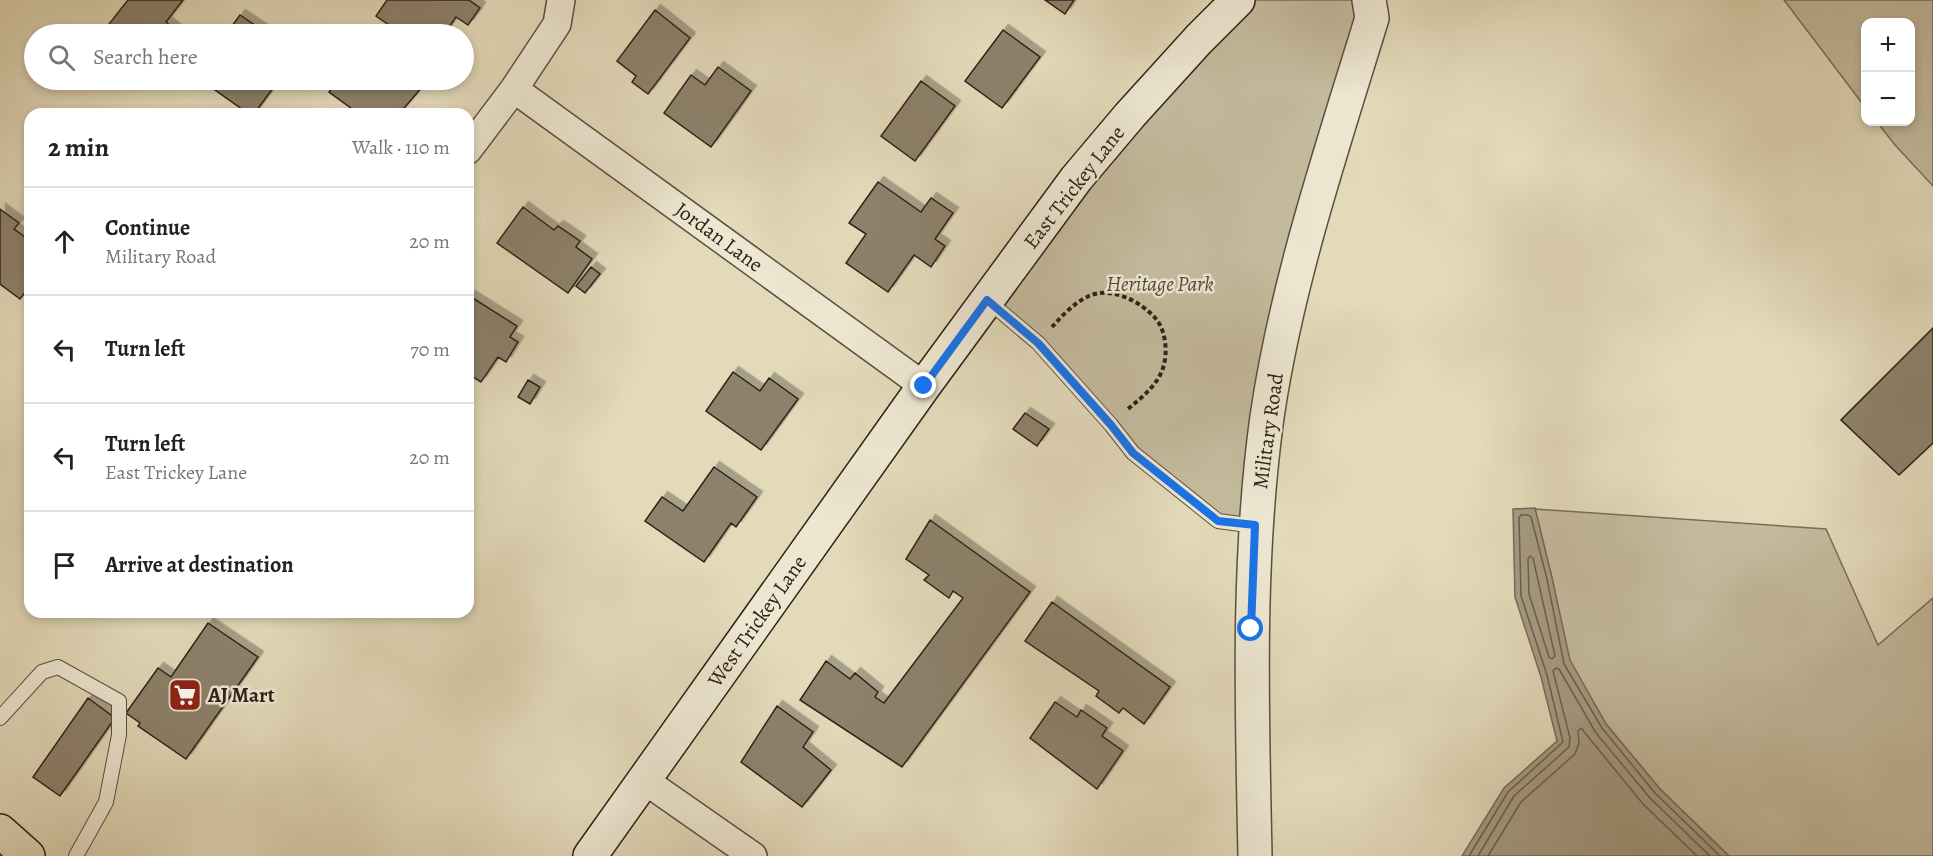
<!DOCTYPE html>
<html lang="en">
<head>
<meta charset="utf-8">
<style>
	:root { --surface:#fff; --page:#f6f6f6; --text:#222; --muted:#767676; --line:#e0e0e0 }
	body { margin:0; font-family:Alegreya,serif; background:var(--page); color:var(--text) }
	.controls { position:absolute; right:18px; top:18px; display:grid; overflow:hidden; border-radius:12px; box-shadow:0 3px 9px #0003 }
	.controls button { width:54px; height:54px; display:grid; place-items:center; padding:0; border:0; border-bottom:2px solid var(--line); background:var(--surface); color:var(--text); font:30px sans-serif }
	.stop { position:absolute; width:18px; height:18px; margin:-14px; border:4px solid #1a73e8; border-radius:50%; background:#fff }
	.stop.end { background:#1a73e8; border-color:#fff; box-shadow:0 2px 6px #0008 }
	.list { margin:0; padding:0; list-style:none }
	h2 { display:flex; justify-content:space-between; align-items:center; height:78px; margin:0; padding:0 24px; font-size:26px }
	h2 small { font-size:20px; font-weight:400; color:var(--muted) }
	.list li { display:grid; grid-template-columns:39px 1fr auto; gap:18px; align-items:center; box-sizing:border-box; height:108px; padding:0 24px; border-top:2px solid var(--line) }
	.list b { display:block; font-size:22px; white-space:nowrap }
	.list p { margin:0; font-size:20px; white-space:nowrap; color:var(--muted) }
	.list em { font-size:20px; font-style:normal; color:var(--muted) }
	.icon { flex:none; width:33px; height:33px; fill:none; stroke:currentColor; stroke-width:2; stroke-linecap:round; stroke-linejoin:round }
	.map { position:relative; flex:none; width:1933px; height:856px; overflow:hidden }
	.search { position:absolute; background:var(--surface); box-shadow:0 3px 9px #0003; left:24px; top:24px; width:450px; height:66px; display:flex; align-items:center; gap:15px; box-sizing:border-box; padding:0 21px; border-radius:33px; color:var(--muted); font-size:22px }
	.panel { position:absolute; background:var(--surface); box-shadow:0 3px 9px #0003; left:24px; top:108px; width:450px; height:510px; border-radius:18px }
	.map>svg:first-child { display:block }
	.green { fill:#c4bb9e; stroke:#7a6e5b; stroke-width:1.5 }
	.water { fill:#a69b83; stroke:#766a58; stroke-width:1.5 }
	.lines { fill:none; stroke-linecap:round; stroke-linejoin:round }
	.shore { stroke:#6a5e4e; stroke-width:1.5 }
	.building { fill:#8d816c; stroke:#2f2118; stroke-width:1.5; filter:url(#shadow) }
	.service-casing { stroke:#5c4f40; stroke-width:16 }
	.minor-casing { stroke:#5c4f40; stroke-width:30 }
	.tertiary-casing { stroke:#5c4f40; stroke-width:36 }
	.secondary-casing { stroke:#2f2118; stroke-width:36 }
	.primary-casing { stroke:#2f2118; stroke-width:36 }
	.path { stroke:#2f2118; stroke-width:4; stroke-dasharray:4.5 3; stroke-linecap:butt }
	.service { stroke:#ede7d2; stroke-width:14 }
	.minor { stroke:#ede7d2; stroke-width:27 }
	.tertiary { stroke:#ede7d2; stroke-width:33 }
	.secondary { stroke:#ede7d2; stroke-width:33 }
	.primary { stroke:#e3daba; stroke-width:33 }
	.route { stroke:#1a73e8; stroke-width:8 }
	.labels { text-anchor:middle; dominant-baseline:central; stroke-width:5; stroke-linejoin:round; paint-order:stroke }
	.street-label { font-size:21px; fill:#2f2118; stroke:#ede7d2 }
	.park-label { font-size:21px; font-style:italic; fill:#54483a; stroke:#ede7d2 }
	.poi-label { font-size:21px; font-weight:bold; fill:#2f2118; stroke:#ede7d2; text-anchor:start }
</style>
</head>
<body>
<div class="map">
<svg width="1933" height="856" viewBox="0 0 1933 856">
	<defs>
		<filter id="shadow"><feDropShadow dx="5.5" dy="-5.5" stdDeviation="0" flood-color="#0004"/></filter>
	</defs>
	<rect width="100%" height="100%" fill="#e3daba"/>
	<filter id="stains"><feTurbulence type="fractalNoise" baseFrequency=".00333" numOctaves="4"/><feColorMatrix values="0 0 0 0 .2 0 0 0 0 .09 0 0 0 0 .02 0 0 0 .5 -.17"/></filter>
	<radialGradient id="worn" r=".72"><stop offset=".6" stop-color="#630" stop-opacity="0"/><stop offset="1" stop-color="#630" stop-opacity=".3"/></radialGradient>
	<path class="green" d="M1238,0h121l13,18 -58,189 -59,319 -37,-5 -107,-96 -124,-125z
		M1784,0h149v186l-38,-41 -18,-23h33v-100h-44l-1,85z
		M1535,509l291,20 52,116 55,-47v258h-204l-69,-67 -54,-65 -37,-64 -17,-82z"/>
	<path class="water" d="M1535,508l17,70 18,82 36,64 54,65 69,67h-267l42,-68 53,-47 -16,-64 -26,-80 -2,-88z"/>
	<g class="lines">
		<path class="shore" d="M1530,556l3,2 22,98 -3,3 -3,-2 -20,-63 -1,-35z
			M1469,856l39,-64 55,-50 -16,-67 -26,-79 -2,-78 2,-3h7l3,2 16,62 17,85 38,64 53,65 65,63
			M1478,856l36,-60 55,-49 1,-9 -17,-67 3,-3 3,1 37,64 54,65 60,58
			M1488,856l33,-54 54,-48 4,-11 -1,-12 3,-3 62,76 54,52"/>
	</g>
	<path class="building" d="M128,0h55l-17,22 11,9 -3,3h-51l-14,-10z
		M387,0h82l11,8 -12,17 -12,-8 -12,17h-42l-26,-18z
		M1045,0h29l-9,14z
		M655,10l35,28 -42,56 -16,-12 4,-6 -19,-15z
		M240,15l28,19h-42z
		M1003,30l37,27 -38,51 -37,-27z
		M718,67l33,24 -40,56 -47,-34 27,-38 14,10z
		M222,80h57l-25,34h-5l-34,-24z
		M338,80h76l9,6 -24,28h-40l-30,-22z
		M921,81l34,25 -40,55 -34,-25z
		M878,182l43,30 10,-14 22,15 -18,26 10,7 -14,21 -17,-12 -26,37 -42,-29 20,-29 -17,-11z
		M523,207l31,23 4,-4 22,15 -4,6 16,12 -24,34 -71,-50z
		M0,209l19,14 -5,6 11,8 5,-7v56l-10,13 -20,-15z
		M591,267l9,7 -15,19 -9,-7z
		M468,295l49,31 -7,11 8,5 -12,20 -8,-5 -17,25 -13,-8z
		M1933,328v115l-34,32 -58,-55z
		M733,372l27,19 9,-13 29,21 -37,51 -55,-39z
		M528,380l12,7 -10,17 -12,-7z
		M1025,413l24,16 -12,17 -24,-17z
		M714,467l43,30 -21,30 -5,-4 -27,39 -59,-41 17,-24 21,14z
		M930,520l100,72 -128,175 -102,-67 26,-39 24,18 5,-6 23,19 -3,5 9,6 79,-105 -10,-7 -4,7 -25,-18 5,-5 -23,-16z
		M1052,602l118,85 -26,37 -21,-16 -4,5 -23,-17 3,-5 -74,-50z
		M208,623l50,34 -72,102 -48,-33 2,-3 -14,-10 32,-45 13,9z
		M88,698l27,20 -55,78 -27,-19z
		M1055,702l22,15 4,-7 26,18 -5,8 21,15 -26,38 -67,-51z
		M777,706l36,26 -10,15 28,23 -29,37 -61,-45z"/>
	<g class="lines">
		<defs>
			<path id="service" d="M987,300l51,43 73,82 22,28 85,68 37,5
				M0,718l42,-46 16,-5 61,34v34l-13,67 -30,54"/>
			<path id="minor" d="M514,89l410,297
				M468,150l46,-61 43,-65 4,-24
				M644,780l109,76"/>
			<path id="tertiary" d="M1255,856c-3,-147 -8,-294 12,-439 20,-136 65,-268 105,-399l-3,-18"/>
			<path id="secondary" d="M590,856l334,-470 152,-207 54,-64 69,-76 39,-39"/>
			<path id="primary" d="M0,831l28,25"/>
		</defs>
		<use href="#service" class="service-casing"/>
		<use href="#minor" class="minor-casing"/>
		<use href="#tertiary" class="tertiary-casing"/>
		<use href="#secondary" class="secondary-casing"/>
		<use href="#primary" class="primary-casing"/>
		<path class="path" d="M1052,327c10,-11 22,-24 35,-30 22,-12 54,4 69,22 10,12 12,34 7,49 -6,18 -21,29 -35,41"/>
		<use href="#service" class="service"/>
		<use href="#minor" class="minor"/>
		<use href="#tertiary" class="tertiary"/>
		<use href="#secondary" class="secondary"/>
		<use href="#primary" class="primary"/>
	</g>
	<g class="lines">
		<path class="route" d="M924,386l63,-86 51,43 73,82 22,28 85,68 37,4 -4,104"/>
	</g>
	<defs>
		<symbol id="supermarket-square" viewBox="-11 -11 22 22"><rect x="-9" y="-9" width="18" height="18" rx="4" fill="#8f2418" stroke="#ede7d2"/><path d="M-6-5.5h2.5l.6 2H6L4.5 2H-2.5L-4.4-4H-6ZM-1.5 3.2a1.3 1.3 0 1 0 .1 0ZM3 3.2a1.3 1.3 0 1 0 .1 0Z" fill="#fff"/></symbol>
	</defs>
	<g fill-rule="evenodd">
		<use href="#supermarket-square" x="166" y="676" width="38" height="38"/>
	</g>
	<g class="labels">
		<g class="street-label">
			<text transform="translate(1074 187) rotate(-52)">East Trickey Lane</text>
			<text transform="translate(719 237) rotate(36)">Jordan Lane</text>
			<text transform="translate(1268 431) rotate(-82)">Military Road</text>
			<text transform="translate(757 621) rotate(-55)">West Trickey Lane</text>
		</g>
		<g class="park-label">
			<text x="1160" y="284">Heritage Park</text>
		</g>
		<g class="poi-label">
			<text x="208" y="695">AJ Mart</text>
		</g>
	</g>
	<rect width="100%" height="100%" filter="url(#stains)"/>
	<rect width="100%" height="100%" fill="url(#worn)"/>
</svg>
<div class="controls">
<button>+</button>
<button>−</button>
</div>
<div class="stop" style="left:1251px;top:629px"></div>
<div class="stop end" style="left:924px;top:386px"></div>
<div class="search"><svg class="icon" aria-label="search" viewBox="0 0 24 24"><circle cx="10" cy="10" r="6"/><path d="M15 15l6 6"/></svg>Search here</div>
<section class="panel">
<h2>2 min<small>Walk · 110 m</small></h2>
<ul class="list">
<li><svg class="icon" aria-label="ahead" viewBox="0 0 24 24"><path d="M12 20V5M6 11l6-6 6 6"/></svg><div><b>Continue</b><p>Military Road</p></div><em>20 m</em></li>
<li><svg class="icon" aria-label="left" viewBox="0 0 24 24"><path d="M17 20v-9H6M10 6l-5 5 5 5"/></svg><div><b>Turn left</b></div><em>70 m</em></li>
<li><svg class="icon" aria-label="left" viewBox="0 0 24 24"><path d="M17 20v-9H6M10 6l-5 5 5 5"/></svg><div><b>Turn left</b><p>East Trickey Lane</p></div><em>20 m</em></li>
<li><svg class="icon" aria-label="arrive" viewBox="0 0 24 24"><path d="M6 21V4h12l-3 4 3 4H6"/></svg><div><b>Arrive at destination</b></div></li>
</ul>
</section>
</div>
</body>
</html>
